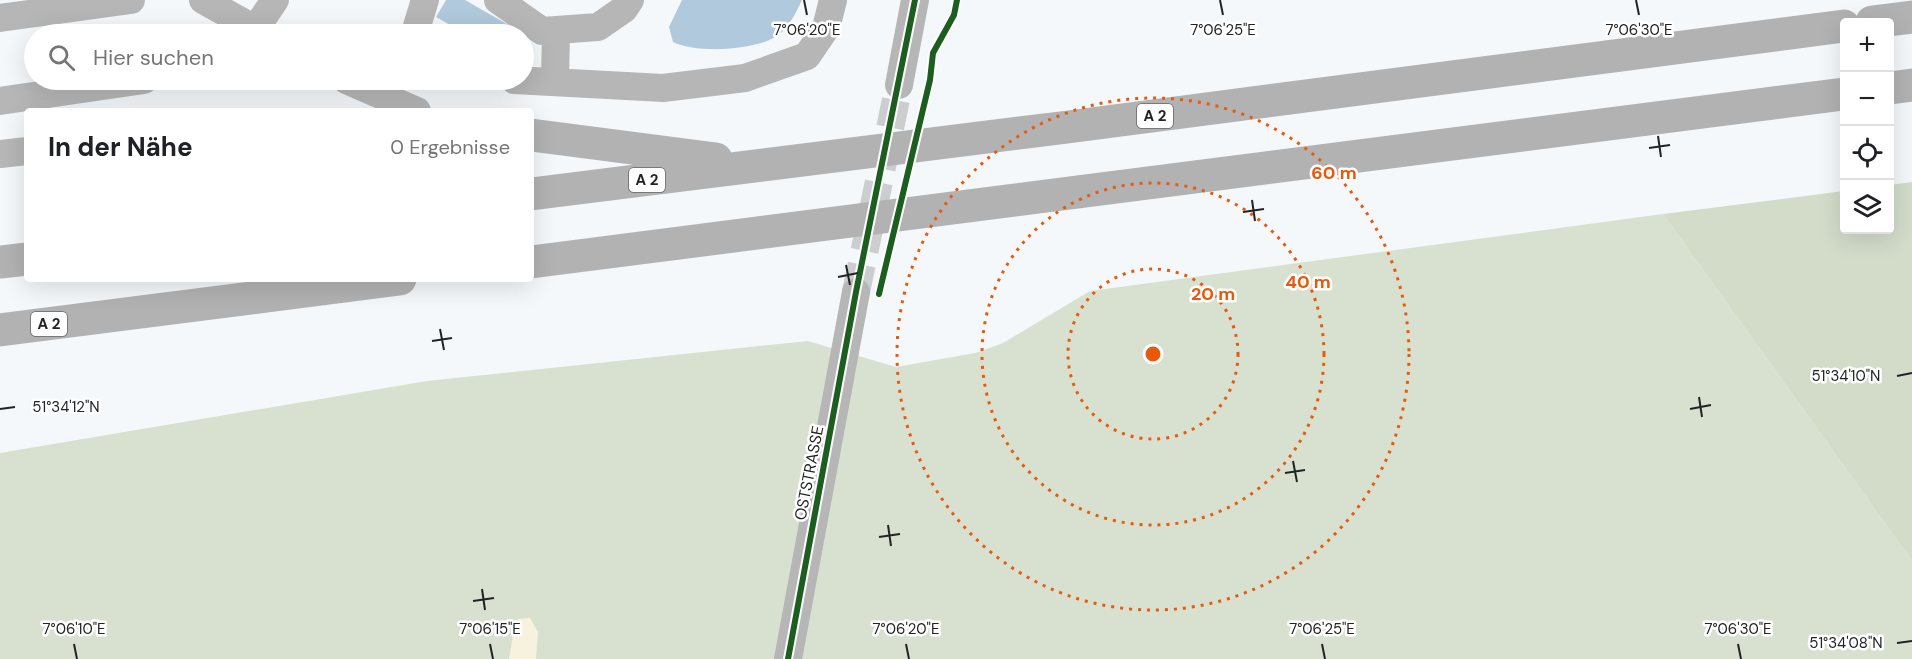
<!DOCTYPE html>
<html lang="de">
<head>
<meta charset="utf-8">
<style>
	:root { --surface:#fff; --page:#f6f6f6; --text:#202124; --muted:#757577; --line:#e0e0e0 }
	body { margin:0; font-family:"DM Sans",sans-serif; background:var(--page); color:var(--text) }
	.controls { position:absolute; right:18px; top:18px; display:grid; overflow:hidden; border-radius:6px; box-shadow:0 6px 24px #0002 }
	.controls button { width:54px; height:54px; display:grid; place-items:center; padding:0; border:0; border-bottom:2px solid var(--line); background:var(--surface); color:var(--text); font:30px sans-serif }
	.list { margin:0; padding:0; list-style:none }
	h2 { display:flex; justify-content:space-between; align-items:center; height:78px; margin:0; padding:0 24px; font-size:26px }
	h2 small { font-size:20px; font-weight:400; color:var(--muted) }
	.icon { flex:none; width:33px; height:33px; fill:none; stroke:currentColor; stroke-width:2; stroke-linecap:round; stroke-linejoin:round }
	.map { position:relative; flex:none; width:1912px; height:659px; overflow:hidden }
	.search { position:absolute; background:var(--surface); box-shadow:0 6px 24px #0002; left:24px; top:24px; width:510px; height:66px; display:flex; align-items:center; gap:15px; box-sizing:border-box; padding:0 21px; border-radius:33px; color:var(--muted); font-size:22px }
	.panel { position:absolute; background:var(--surface); box-shadow:0 6px 24px #0002; left:24px; top:108px; width:510px; height:174px; border-radius:6px }
	.map>svg:first-child { display:block }
	.green { fill:#d8e1d0 }
	.forest { fill:#d2dcc9 }
	.sand { fill:#f7f2de }
	.water { fill:#b1c9dc }
	.lines { fill:none; stroke-linecap:round; stroke-linejoin:round }
	.minor-tunnel { stroke:#cbcdcf; stroke-width:28; stroke-dasharray:28 14; stroke-linecap:butt }
	.minor { stroke:#b5b6b5; stroke-width:28 }
	.highway { stroke:#b2b2b3; stroke-width:33 }
	.cycleway-casing { stroke:#fff; stroke-width:10 }
	.cycleway { stroke:#1b5e20; stroke-width:6 }
	.ticks { fill:none; stroke:#222324; stroke-width:2 }
	.ring { fill:none; stroke:#e8590c; stroke-width:3; stroke-dasharray:3 6 }
	.labels { text-anchor:middle; dominant-baseline:central; stroke-width:5; stroke-linejoin:round; paint-order:stroke }
	.shield { fill:#fff; stroke:#646566; stroke-width:1.5 }
	.shield-label { font-size:15px; font-weight:bold; fill:#222324 }
	.street-label { font-size:16px; fill:#222324; stroke:#fff }
	.ticks-label { font-size:15px; text-anchor:middle; fill:#222324; stroke:#fff; stroke-width:5; stroke-linejoin:round; paint-order:stroke }
	.centre { fill:#e8590c; stroke:#fff; stroke-width:3 }
	.ring-label { font-size:18px; text-anchor:middle; font-weight:bold; fill:#e8590c; stroke:#fff; stroke-width:5; stroke-linejoin:round; paint-order:stroke }
</style>
</head>
<body>
<div class="map">
<svg width="1912" height="659" viewBox="0 0 1912 659">
	<rect width="100%" height="100%" fill="#f5f8fa"/>
	<path class="green" d="M1663,214l249,347v98h-1912v-206l427,-72 381,-40 88,26 79,-14 28,-10 87,-52z"/>
	<path class="forest" d="M1912,182v379l-249,-347 181,-23v39h46v-45z"/>
	<path class="sand" d="M530,618l8,14 -2,27h-27c3,-14 3,-27 9,-40z"/>
	<path class="water" d="M446,0h19l54,31 -2,3h-51l-30,-17z
		M682,0h120c-5,10 -11,24 -20,32 -19,19 -86,22 -109,10l-4,-15z"/>
	<g class="lines">
		<path class="minor-tunnel" d="M856,292l43,-207"/>
		<path class="minor" d="M203,0l61,34
			M498,0l44,31 56,-4 26,-18 6,-9
			M0,18l131,-18
			M256,28l19,-28
			M421,34l-4,-8 8,-26
			M346,80l71,31
			M514,80l149,8 82,-10 62,-22 19,-28 7,-28
			M555,82l1,-52
			M899,85l16,-85
			M0,101l144,-21
			M0,154l27,-3
			M788,659l68,-367"/>
		<path class="highway" d="M1872,22l40,-5
			M1890,88l22,-3
			M531,135l185,24
			M531,194l537,-67 776,-101
			M0,262l27,-3
			M531,262l1313,-168
			M0,330l400,-51"/>
		<defs>
			<path id="cycleway" d="M879,294l51,-214 3,-27 21,-38 3,-15
				M788,659l68,-367 59,-292"/>
		</defs>
		<use href="#cycleway" class="cycleway-casing"/>
		<use href="#cycleway" class="cycleway"/>
	</g>
	<path class="ticks" d="M804,0l3,15M1220,0l3,15M1636,0l3,15M1658,136l3,21M1649,148l21,-3M1252,200l3,21M1243,212l21,-3M846,265l4,20M838,277l20,-4M440,329l4,21M432,341l20,-3M1897,376l15,-3M1699,397l3,20M0,409l15,-2M1690,409l21,-4M1293,461l4,21M1285,473l20,-3M888,525l3,21M879,537l21,-3M482,589l3,21M473,601l21,-3M1897,643l15,-2M74,644l3,15M490,644l3,15M906,644l3,15M1322,644l3,15M1738,644l3,15"/>
	<g class="ring">
		<circle cx="1153" cy="354" r="85"/>
		<circle cx="1153" cy="354" r="171"/>
		<circle cx="1153" cy="354" r="256"/>
	</g>
	<g class="labels">
		<g class="shield">
			<rect x="1137" y="104" width="36" height="24" rx="4.5"/>
			<rect x="629" y="168" width="36" height="24" rx="4.5"/>
			<rect x="31" y="312" width="36" height="24" rx="4.5"/>
		</g>
		<g class="shield-label">
			<text x="1155" y="116">A 2</text>
			<text x="647" y="180">A 2</text>
			<text x="49" y="324">A 2</text>
		</g>
		<g class="street-label">
			<text transform="translate(809 473) rotate(-79)">OSTSTRASSE</text>
		</g>
	</g>
	<g class="ticks-label">
		<text x="807" y="35">7°06'20"E</text>
		<text x="1223" y="35">7°06'25"E</text>
		<text x="1639" y="35">7°06'30"E</text>
		<text x="1846" y="381">51°34'10"N</text>
		<text x="66" y="412">51°34'12"N</text>
		<text x="74" y="634">7°06'10"E</text>
		<text x="490" y="634">7°06'15"E</text>
		<text x="906" y="634">7°06'20"E</text>
		<text x="1322" y="634">7°06'25"E</text>
		<text x="1738" y="634">7°06'30"E</text>
		<text x="1846" y="648">51°34'08"N</text>
	</g>
	<circle cx="1153" cy="354" r="9" class="centre"/>
	<g class="ring-label">
		<text x="1334" y="179">60 m</text>
		<text x="1308" y="288">40 m</text>
		<text x="1213" y="300">20 m</text>
	</g>
</svg>
<div class="controls">
<button>+</button>
<button>−</button>
<button><svg class="icon" aria-label="locate" viewBox="0 0 24 24"><circle cx="12" cy="12" r="6"/><path d="M12 2v4M12 18v4M2 12h4M18 12h4"/></svg></button>
<button><svg class="icon" aria-label="layers" viewBox="0 0 24 24"><path d="M12 4l9 5-9 5-9-5zM3 14l9 5 9-5"/></svg></button>
</div>
<div class="search"><svg class="icon" aria-label="search" viewBox="0 0 24 24"><circle cx="10" cy="10" r="6"/><path d="M15 15l6 6"/></svg>Hier suchen</div>
<section class="panel">
<h2>In der Nähe<small>0 Ergebnisse</small></h2>
<ul class="list">
</ul>
</section>
</div>
</body>
</html>
